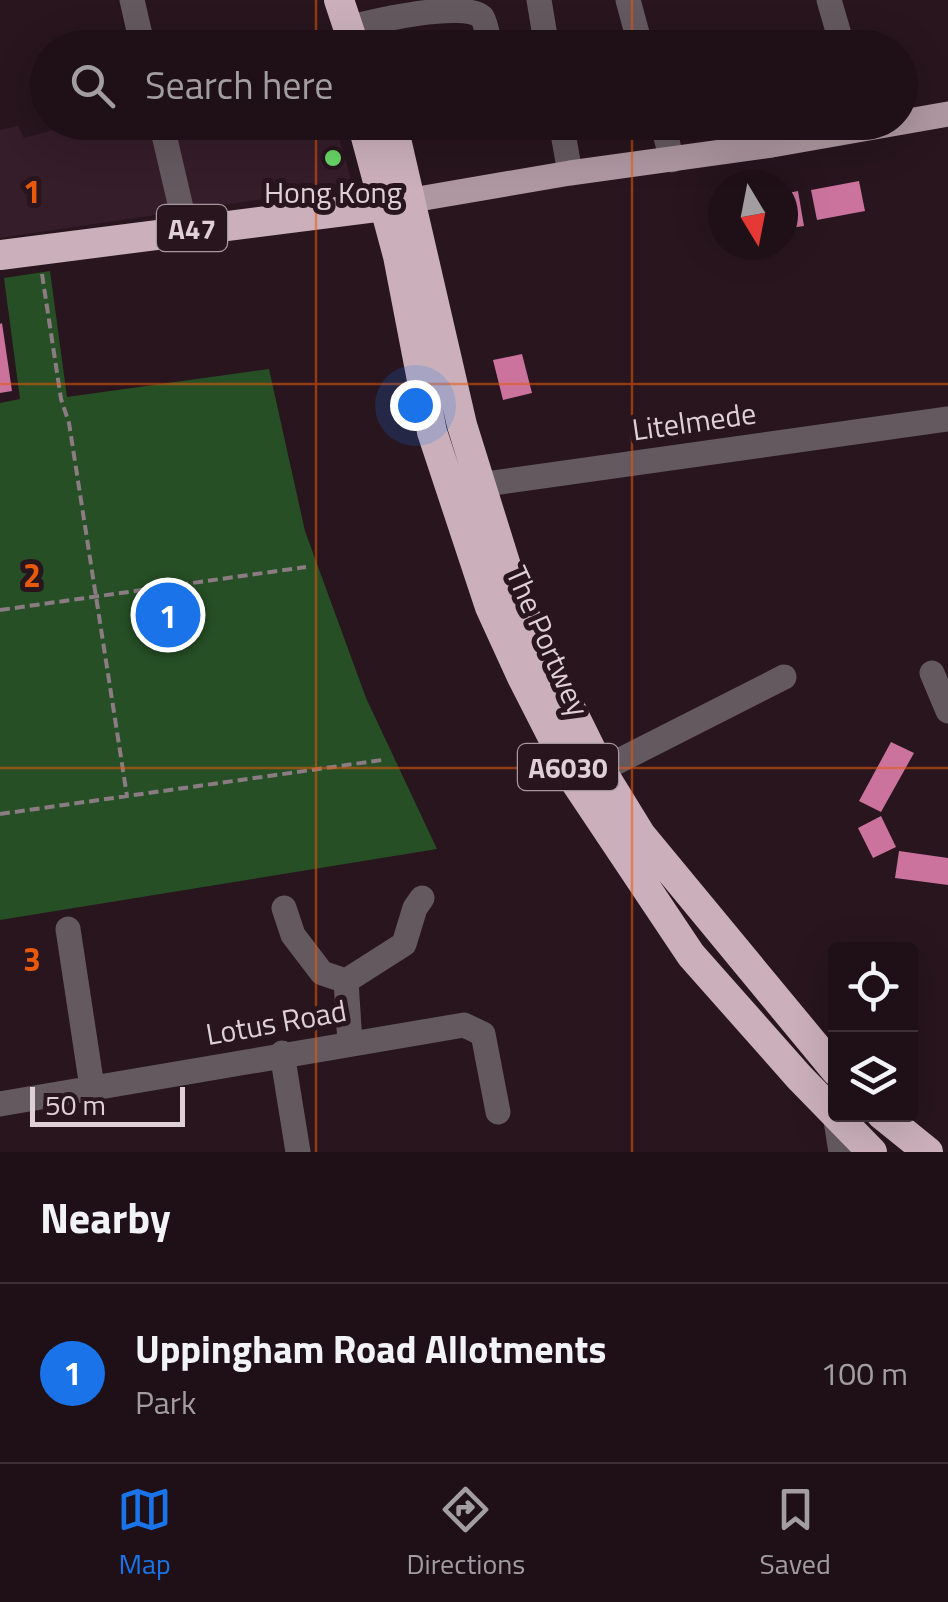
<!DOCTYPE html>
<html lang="en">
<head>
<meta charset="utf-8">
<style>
	:root { --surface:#1e1016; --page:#26191f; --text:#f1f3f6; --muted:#a19da1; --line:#3c3035; --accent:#1a73e8 }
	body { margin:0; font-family:"Titillium Web",sans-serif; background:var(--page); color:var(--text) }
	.controls { position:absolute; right:30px; bottom:30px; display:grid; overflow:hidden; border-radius:10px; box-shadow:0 10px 40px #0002 }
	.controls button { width:90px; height:90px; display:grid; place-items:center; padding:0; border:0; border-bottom:2px solid var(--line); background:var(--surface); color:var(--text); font:50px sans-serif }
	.compass { position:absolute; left:708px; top:170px; width:90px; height:90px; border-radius:50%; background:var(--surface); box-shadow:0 10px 40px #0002; rotate:170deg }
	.scale { position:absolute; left:30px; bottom:25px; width:155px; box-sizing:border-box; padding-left:10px; border:5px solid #ded0d6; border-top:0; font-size:28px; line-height:35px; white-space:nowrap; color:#ded0d6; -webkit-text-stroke:8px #28151e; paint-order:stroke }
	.you { position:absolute; left:415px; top:405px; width:35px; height:35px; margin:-25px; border:8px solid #fff; border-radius:50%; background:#1a73e8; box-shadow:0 0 0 15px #1a73e833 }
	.badge { display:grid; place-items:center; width:65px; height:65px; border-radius:50%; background:var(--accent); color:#fff; font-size:32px; font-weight:700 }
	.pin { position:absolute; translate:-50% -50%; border:5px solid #fff; box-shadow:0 2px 10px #0006 }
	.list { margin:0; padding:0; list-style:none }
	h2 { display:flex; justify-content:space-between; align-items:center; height:130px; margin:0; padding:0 40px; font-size:42px }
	h2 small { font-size:32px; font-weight:400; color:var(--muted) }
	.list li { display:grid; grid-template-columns:65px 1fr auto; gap:30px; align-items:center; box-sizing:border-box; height:180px; padding:0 40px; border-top:2px solid var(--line) }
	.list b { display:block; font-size:38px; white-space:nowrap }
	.list p { margin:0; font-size:32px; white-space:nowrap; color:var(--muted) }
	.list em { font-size:32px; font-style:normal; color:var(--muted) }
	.icon { flex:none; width:55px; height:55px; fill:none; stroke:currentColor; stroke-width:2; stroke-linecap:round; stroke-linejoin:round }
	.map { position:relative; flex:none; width:948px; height:1152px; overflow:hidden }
	.search { position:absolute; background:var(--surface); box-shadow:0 10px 40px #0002; left:30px; right:30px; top:30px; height:110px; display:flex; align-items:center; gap:25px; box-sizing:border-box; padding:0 35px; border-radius:55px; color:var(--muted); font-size:38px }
	.sheet { height:310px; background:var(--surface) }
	nav { display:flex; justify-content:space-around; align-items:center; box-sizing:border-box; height:140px; border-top:2px solid var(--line); background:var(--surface); font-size:28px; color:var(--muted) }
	nav a { display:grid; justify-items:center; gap:5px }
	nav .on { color:var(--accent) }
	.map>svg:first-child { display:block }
	.built { fill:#351d29 }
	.green { fill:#264f25 }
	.building { fill:#cb739d }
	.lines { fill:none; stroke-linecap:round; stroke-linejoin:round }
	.path { stroke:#8b7b82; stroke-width:4; stroke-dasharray:10 5; stroke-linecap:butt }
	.minor { stroke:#64595e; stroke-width:25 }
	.major { stroke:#ae97a0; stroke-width:25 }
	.highway { stroke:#cbb0bb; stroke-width:30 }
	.grid { fill:none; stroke:#e8590c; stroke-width:2.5; stroke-opacity:0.55 }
	.poi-dot { fill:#67d466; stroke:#28151e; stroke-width:4 }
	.labels { text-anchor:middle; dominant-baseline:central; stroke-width:10; stroke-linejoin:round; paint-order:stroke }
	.shield { fill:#28151e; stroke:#a7989f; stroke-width:2.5 }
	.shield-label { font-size:28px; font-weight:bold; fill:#ded0d6 }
	.poi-label { font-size:30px; fill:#ded0d6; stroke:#28151e }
	.street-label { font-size:30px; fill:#ded0d6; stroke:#28151e }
	.grid-label { font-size:32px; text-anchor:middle; font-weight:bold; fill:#e8590c; stroke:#28151e; stroke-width:10; stroke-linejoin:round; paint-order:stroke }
</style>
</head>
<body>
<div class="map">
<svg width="948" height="1152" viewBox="0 0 948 1152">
	<rect width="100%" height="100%" fill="#28151e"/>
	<path class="built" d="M78,123h63l2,8 32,-8h160l18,63 -353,52v-108l18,-4 6,12z"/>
	<path class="green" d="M50,271l17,126 202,-28 36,162 61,167 71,151 -437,71v-517l20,-4 -16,-121z"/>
	<path class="building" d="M859,181l6,30 -48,9 -6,-30z
		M798,191l6,35 -21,3v-35z
		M2,323l10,68 -12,2v-69z
		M522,354l10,39 -29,7 -10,-40z
		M891,742l23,11 -33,59 -22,-11z
		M881,816l15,31 -23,11 -15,-30z
		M899,851l49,7v27l-53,-7z"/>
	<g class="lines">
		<path class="path" d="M42,274l19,125 8,24 58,373
			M0,610l306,-43
			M0,814l382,-54"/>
		<path class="minor" d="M132,0l11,48
			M539,0l8,48
			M628,0l13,48
			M829,0l14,48
			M347,28c28,-7 116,-28 135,-11 5,8 6,22 8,31
			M161,122l25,107
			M561,122l9,51
			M662,122l10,38
			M465,487l483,-68
			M932,673l16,38
			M601,770l183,-93
			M284,908l9,27 29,38 24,8 58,-37 11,-36 7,-10
			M68,929l24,158
			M346,981l4,62
			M282,1053l16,99
			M0,1104l464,-79 19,9 15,78
			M835,1114l6,38"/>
		<path class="major" d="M395,203l175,-30 202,-28 176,-31"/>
		<path class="highway" d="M339,0l16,48
			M362,122l36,134 34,176 58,175 32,70 54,106 115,172 108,122 73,75
			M392,122l70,303 54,173 85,172 40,65 195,236
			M0,255l384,-49
			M881,1114l47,38"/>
	</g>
	<path class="grid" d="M316,0v48M632,0v48M316,122v1030M632,122v1030M0,384h948M0,768h948"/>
	<circle class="poi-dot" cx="333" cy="158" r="10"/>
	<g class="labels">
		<g class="shield">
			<rect x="157" y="205" width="70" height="46" rx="8"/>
			<rect x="518" y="744" width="100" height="46" rx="8"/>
		</g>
		<g class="shield-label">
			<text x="192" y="228">A47</text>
			<text x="568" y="767">A6030</text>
		</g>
		<g class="poi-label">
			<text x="333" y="192">Hong Kong</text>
		</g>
		<g class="street-label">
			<text transform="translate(694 421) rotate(-8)">Litelmede</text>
			<text transform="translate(548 641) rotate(66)">The Portwey</text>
			<text transform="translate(276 1022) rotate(-10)">Lotus Road</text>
		</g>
	</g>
	<g class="grid-label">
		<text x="32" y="203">1</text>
		<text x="32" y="587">2</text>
		<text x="32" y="971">3</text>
	</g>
</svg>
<div class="controls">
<button><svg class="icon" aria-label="locate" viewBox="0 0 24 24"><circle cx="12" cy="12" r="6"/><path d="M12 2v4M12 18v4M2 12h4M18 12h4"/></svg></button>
<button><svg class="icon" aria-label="layers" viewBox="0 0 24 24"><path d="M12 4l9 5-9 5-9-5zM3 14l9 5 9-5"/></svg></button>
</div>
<svg class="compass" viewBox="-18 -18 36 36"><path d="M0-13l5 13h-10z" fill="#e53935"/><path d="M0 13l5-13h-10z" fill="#a19da1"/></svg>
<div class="scale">50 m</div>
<div class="you"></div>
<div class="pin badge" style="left:168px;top:615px">1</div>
<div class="search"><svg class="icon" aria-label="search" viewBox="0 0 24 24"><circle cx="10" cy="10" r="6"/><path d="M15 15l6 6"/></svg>Search here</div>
</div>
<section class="sheet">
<h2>Nearby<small></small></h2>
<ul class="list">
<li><span class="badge">1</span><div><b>Uppingham Road Allotments</b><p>Park</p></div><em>100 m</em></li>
</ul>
</section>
<nav>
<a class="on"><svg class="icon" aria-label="map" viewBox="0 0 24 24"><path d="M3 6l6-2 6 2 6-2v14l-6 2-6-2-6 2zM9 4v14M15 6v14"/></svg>Map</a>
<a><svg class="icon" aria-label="directions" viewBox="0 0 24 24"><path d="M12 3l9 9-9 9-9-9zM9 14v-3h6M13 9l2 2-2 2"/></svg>Directions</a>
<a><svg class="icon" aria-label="saved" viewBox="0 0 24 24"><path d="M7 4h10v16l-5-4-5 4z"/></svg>Saved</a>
</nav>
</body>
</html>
